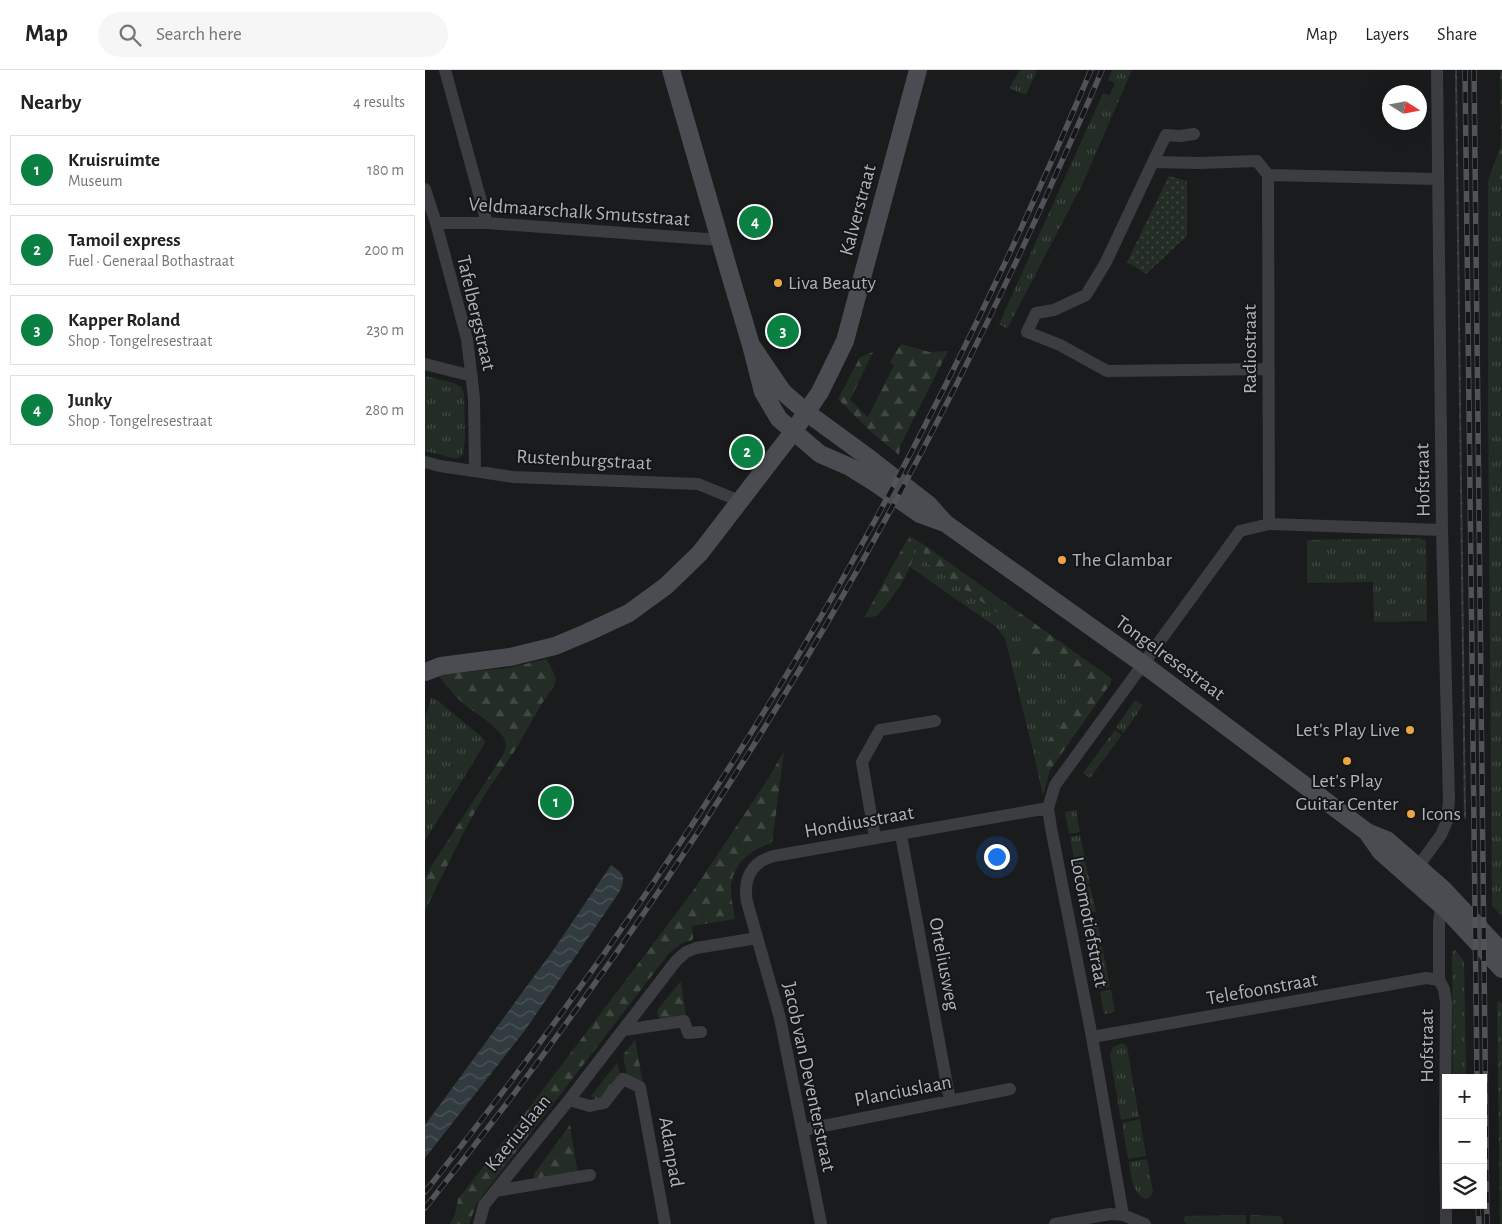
<!DOCTYPE html>
<html lang="en">
<head>
<meta charset="utf-8">
<style>
	:root { --surface:#fff; --page:#f6f6f6; --text:#222; --muted:#767676; --line:#e0e0e0; --accent:#0b8043 }
	body { margin:0; font-family:"Alegreya Sans",sans-serif; background:var(--page); color:var(--text) }
	.controls { position:absolute; right:15px; bottom:15px; display:grid; overflow:hidden; border-radius:0px; box-shadow:0 5px 20px #0002 }
	.controls button { width:45px; height:45px; display:grid; place-items:center; padding:0; border:0; border-bottom:1px solid var(--line); background:var(--surface); color:var(--text); font:25px sans-serif }
	.compass { position:absolute; left:957px; top:15px; width:45px; height:45px; border-radius:50%; background:var(--surface); box-shadow:0 5px 20px #0002; rotate:101deg }
	.you { position:absolute; left:571px; top:786px; width:18px; height:18px; margin:-12px; border:4px solid #fff; border-radius:50%; background:#1a73e8; box-shadow:0 0 0 8px #1a73e833 }
	.badge { display:grid; place-items:center; width:32px; height:32px; border-radius:50%; background:var(--accent); color:#fff; font-size:16px; font-weight:700 }
	.pin { position:absolute; translate:-50% -50%; border:2px solid #fff; box-shadow:0 1px 5px #0006 }
	.list { margin:0; padding:0; list-style:none }
	h2 { display:flex; justify-content:space-between; align-items:center; height:65px; margin:0; padding:0 20px; font-size:21px }
	h2 small { font-size:16px; font-weight:400; color:var(--muted) }
	.list li { display:grid; grid-template-columns:32px 1fr auto; gap:15px; align-items:center; box-sizing:border-box; height:70px; margin:0 10px 10px; padding:0 10px; border:1px solid var(--line); border-radius:0px }
	.list b { display:block; font-size:19px; white-space:nowrap }
	.list p { margin:0; font-size:16px; white-space:nowrap; color:var(--muted) }
	.list em { font-size:16px; font-style:normal; color:var(--muted) }
	.icon { flex:none; width:28px; height:28px; fill:none; stroke:currentColor; stroke-width:2; stroke-linecap:round; stroke-linejoin:round }
	.map { position:relative; flex:none; width:1077px; height:1154px; overflow:hidden }
	header { display:flex; align-items:center; gap:30px; box-sizing:border-box; height:70px; padding:0 25px; background:var(--surface); border-bottom:1px solid var(--line) }
	header strong { font-size:24px }
	nav { display:flex; gap:28px; margin-inline-start:auto; font-size:18px }
	.search { width:350px; height:45px; background:var(--page); display:flex; align-items:center; gap:12px; box-sizing:border-box; padding:0 18px; border-radius:28px; color:var(--muted); font-size:19px }
	main { display:flex }
	aside { flex:1; background:var(--surface) }
	.map>svg:first-child { display:block }
	.grass { fill:url(#grass-tufts) }
	.forest { fill:url(#forest-firs) }
	.park { fill:url(#park-dots) }
	.water { fill:url(#water-waves) }
	.lines { fill:none; stroke-linecap:round; stroke-linejoin:round }
	.street { stroke:#3c3d41; stroke-width:12 }
	.secondary { stroke:#4a4c51; stroke-width:18 }
	.rail-casing { stroke:#515358; stroke-width:5.5 }
	.rail { stroke:#151618; stroke-width:4; stroke-dasharray:11; stroke-linecap:butt }
	.poi-dot { fill:#eba544; stroke:#151618; stroke-width:2 }
	.labels { text-anchor:middle; dominant-baseline:central; stroke-width:4; stroke-linejoin:round; paint-order:stroke }
	.street-label { font-size:20px; fill:#aeb3bb; stroke:#151618 }
	.poi-label { font-size:20px; fill:#aeb3bb; stroke:#151618; text-anchor:start }
</style>
</head>
<body>
<header>
<strong>Map</strong>
<div class="search"><svg class="icon" aria-label="search" viewBox="0 0 24 24"><circle cx="10" cy="10" r="6"/><path d="M15 15l6 6"/></svg>Search here</div>
<nav><a>Map</a><a>Layers</a><a>Share</a></nav>
</header>
<main>
<aside>
<h2>Nearby<small>4 results</small></h2>
<ul class="list">
<li><span class="badge">1</span><div><b>Kruisruimte</b><p>Museum</p></div><em>180 m</em></li>
<li><span class="badge">2</span><div><b>Tamoil express</b><p>Fuel · Generaal Bothastraat</p></div><em>200 m</em></li>
<li><span class="badge">3</span><div><b>Kapper Roland</b><p>Shop · Tongelresestraat</p></div><em>230 m</em></li>
<li><span class="badge">4</span><div><b>Junky</b><p>Shop · Tongelresestraat</p></div><em>280 m</em></li>
</ul>
</aside>
<div class="map">
<svg width="1077" height="1154" viewBox="0 0 1077 1154">
	<defs>
		<pattern id="grass-tufts" width="24" height="20" patternUnits="userSpaceOnUse" patternTransform="scale(1.25)"><rect width="24" height="20" fill="#242d25"/><path d="M3 7l-1-3M5 7V3M7 7l1-3M15 17l-1-3M17 17v-4M19 17l1-3" fill="none" stroke="#414943"/></pattern>
		<pattern id="forest-firs" width="22" height="20" patternUnits="userSpaceOnUse" patternTransform="scale(1.25)"><rect width="22" height="20" fill="#242d25"/><path d="M5 1l3.5 6h-7zM16 11l3.5 6h-7z" fill="#414943"/></pattern>
		<pattern id="park-dots" width="8" height="8" patternUnits="userSpaceOnUse" patternTransform="scale(1.25)"><rect width="8" height="8" fill="#242d25"/><path d="M2 2h.1M6 6h.1" fill="none" stroke="#414943" stroke-width="1.8" stroke-linecap="round"/></pattern>
		<pattern id="water-waves" width="16" height="10" patternUnits="userSpaceOnUse" patternTransform="scale(1.25)"><rect width="16" height="10" fill="#313b40"/><path d="M0 5q4-4 8 0t8 0" fill="none" stroke="#4c555a"/></pattern>
	</defs>
	<rect width="100%" height="100%" fill="#1a1b1d"/>
	<path class="grass" d="M595,0h17l-11,25 -17,-7z
		M687,0h20l-49,113 -76,146 -8,-5 104,-231 7,2 5,-12 -7,-3z
		M1063,111h14v735l-10,-10 -4,-500z
		M0,306l29,7 7,4 3,6 1,46 -2,16 -6,4 -32,-8z
		M484,466l17,10 -2,4 3,13 103,73 -2,7 -6,9 8,15 2,1 10,-15 4,-2 6,2 39,28 -56,78 -30,-121 -9,-11 -86,-60 4,-19z
		M995,468l6,3 1,80 -53,1 -1,-40 -66,1v-43z
		M6,628l6,2 46,38 2,5 -60,98v-123z
		M710,630l8,5 -19,28 -8,-6z
		M690,660l7,5 -32,43 -7,-5z
		M651,740l4,22 -11,2 -4,-22z
		M655,765l10,48 -11,3 -9,-49z
		M665,816l6,26 -11,2 -6,-25z
		M672,850l5,23 -11,2 -5,-23z
		M677,876l8,41 -11,2 -8,-41z
		M1030,880l9,11 2,117h-13l-1,-126z
		M686,920l4,22 -11,2 -4,-22z
		M1074,931l3,3v220h-2l-3,-221z
		M697,973l5,3 12,71 -18,3 -11,-65 3,-8z
		M715,1049l6,37 -18,3 -6,-36z
		M722,1089l6,32 -2,5 -4,3c-15,-3 -16,-25 -18,-37z
		M821,1145v9h-60l-2,-3v-4l2,-1z
		M825,1145l30,1 3,4v4h-33z"/>
	<path class="forest" d="M1075,0h2v111h-14l13,-36z
		M476,274l28,8 19,-1 -42,83 -6,12 -1,9 -29,-24 -32,-32 22,-42 13,-5 -23,48 18,17 26,-52 -4,-3z
		M484,466c2,5 5,10 5,15 -1,20 -24,50 -37,65l-13,2z
		M501,476l185,132v5l-61,87 -7,26 -8,-37 54,-75 1,-3 -38,-28 -6,-2 -4,2 -10,15 -2,-1 -8,-15 6,-9 2,-7 -103,-73c-4,-6 -4,-11 -1,-17z
		M122,589l9,19 -2,8 -13,19 -24,42 -32,47 -20,36 -40,80v-32l7,-13 71,-110c4,-8 4,-14 -2,-21 -9,-11 -26,-21 -37,-30 -10,-8 -18,-19 -26,-29l70,-7z
		M359,681l-12,92c-22,6 -42,23 -41,48 0,9 3,19 4,28l-43,7 1,12 -1,2 -10,3 -12,9 -187,243 -7,10 -7,19h-19l5,-10 3,-15 56,-71 179,-237 75,-112z
		M256,911l5,34 -24,4 -3,-1 -2,-4 1,-5z
		M210,970l8,44 -16,-7 -4,-22z
		M192,993l4,15 -23,23 -7,-5z
		M145,1055l8,49 -42,6 -2,-2v-4z"/>
	<path class="park" d="M744,106l18,5v55l-41,38 -19,-12z"/>
	<path class="water" d="M1030,0h2l9,749 -2,-1z
		M186,795c13,9 15,11 9,26l-94,138 -101,129v-33l129,-176z"/>
	<g class="lines">
		<path class="street" d="M20,0l42,153
			M728,92l13,-27 14,1 14,-2
			M843,105l1,349
			M0,119l11,34 31,116 7,59 1,73
			M11,153h51l233,17
			M0,294l47,12
			M844,299l-162,2 -47,-26 -33,-13 9,-19 18,-3 32,-15 20,-33 47,-100 46,1 58,-2 11,14 169,4
			M0,392l15,4 73,11 185,7 42,17
			M476,765l49,266
			M450,768l-13,-76 18,-32 55,-9
			M989,802l27,-37 6,-14 2,-21 -7,-270 -5,-460
			M1017,829l-3,24v57l5,9 2,13 -1,135 1,68
			M199,960l60,-9 4,12 13,-1
			M667,967l334,-59 13,2
			M144,1030l21,6 14,-3 19,-24 17,8 25,137
			M378,1060l207,-41
			M71,1121l94,-16
			M1021,1135v19
			M698,1145l-31,-178 -41,-209 -3,-20 7,-23 185,-254 29,-7 173,6
			M54,1154l5,-19 85,-105 107,-139 10,-9 10,-4 61,-10
			M396,1154l-41,-206 -33,-116c-4,-23 4,-40 27,-46l274,-48
			M630,1154l55,-10 13,1 22,9"/>
		<path class="secondary" d="M246,0l60,208 20,67 12,47 16,27 41,35 30,13 24,15 46,32 22,8
			M326,275l32,47 23,20 63,46 59,46 17,19 198,141 224,168 20,8 31,27 25,22 59,63
			M0,602l16,-6 69,-9 45,-11 31,-13 43,-20 37,-27 34,-33 93,-121 27,-40 25,-51 73,-271
			M942,762l14,20 68,60 53,57"/>
		<defs>
			<path id="rail" d="M1040,0l12,1008
				M1049,0l13,1154
				M0,1122c169,-212 324,-439 453,-677 78,-145 149,-293 213,-445
				M1053,1135l1,19
				M0,1138c250,-311 460,-652 623,-1016 18,-40 37,-81 54,-122"/>
		</defs>
		<use href="#rail" class="rail-casing"/>
		<use href="#rail" class="rail"/>
	</g>
	<g class="poi-dot">
		<circle cx="353" cy="213" r="5"/>
		<circle cx="637" cy="490" r="5"/>
		<circle cx="985" cy="660" r="5"/>
		<circle cx="922" cy="691" r="5"/>
		<circle cx="986" cy="744" r="5"/>
	</g>
	<g class="labels">
		<g class="street-label">
			<text transform="translate(433 140) rotate(-75)">Kalverstraat</text>
			<text transform="translate(154 142) rotate(4)">Veldmaarschalk Smutsstraat</text>
			<text transform="translate(51 243) rotate(77)">Tafelbergstraat</text>
			<text transform="translate(825 279) rotate(-90)">Radiostraat</text>
			<text transform="translate(159 390) rotate(3)">Rustenburgstraat</text>
			<text transform="translate(998 410) rotate(-91)">Hofstraat</text>
			<text transform="translate(745 588) rotate(36)">Tongelresestraat</text>
			<text transform="translate(434 752) rotate(-10)">Hondiusstraat</text>
			<text transform="translate(664 852) rotate(79)">Locomotiefstraat</text>
			<text transform="translate(519 894) rotate(79)">Orteliusweg</text>
			<text transform="translate(837 919) rotate(-10)">Telefoonstraat</text>
			<text transform="translate(1002 976) rotate(-90)">Hofstraat</text>
			<text transform="translate(384 1007) rotate(78)">Jacob van Deventerstraat</text>
			<text transform="translate(478 1021) rotate(-11)">Planciuslaan</text>
			<text transform="translate(93 1063) rotate(-51)">Kaeriuslaan</text>
			<text transform="translate(246 1082) rotate(80)">Adanpad</text>
		</g>
		<g class="poi-label">
			<text x="363" y="213">Liva Beauty</text>
			<text x="647" y="490">The Glambar</text>
			<text x="975" y="660" text-anchor="end">Let's Play Live</text>
			<text x="922" y="711" text-anchor="middle">Let's Play<tspan x="922" dy="23">Guitar Center</tspan></text>
			<text x="996" y="744">Icons</text>
		</g>
	</g>
</svg>
<div class="controls">
<button>+</button>
<button>−</button>
<button><svg class="icon" aria-label="layers" viewBox="0 0 24 24"><path d="M12 4l9 5-9 5-9-5zM3 14l9 5 9-5"/></svg></button>
</div>
<svg class="compass" viewBox="-18 -18 36 36"><path d="M0-13l5 13h-10z" fill="#e53935"/><path d="M0 13l5-13h-10z" fill="#767676"/></svg>
<div class="you"></div>
<div class="pin badge" style="left:131px;top:732px">1</div>
<div class="pin badge" style="left:322px;top:382px">2</div>
<div class="pin badge" style="left:358px;top:261px">3</div>
<div class="pin badge" style="left:330px;top:152px">4</div>
</div>
</main>
</body>
</html>
